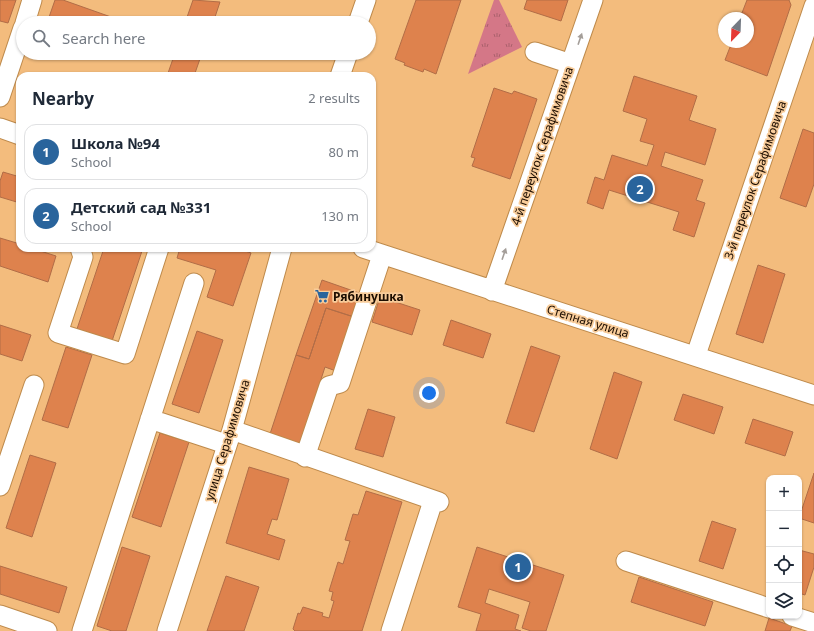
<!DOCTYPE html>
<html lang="en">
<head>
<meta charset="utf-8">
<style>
	:root { --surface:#fff; --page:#f2f2f3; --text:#1f2937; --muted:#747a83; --line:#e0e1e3; --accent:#29649c }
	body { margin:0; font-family:"Noto Sans",sans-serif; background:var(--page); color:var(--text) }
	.controls { position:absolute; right:12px; bottom:12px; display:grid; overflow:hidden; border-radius:8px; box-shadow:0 1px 3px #0004 }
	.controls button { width:36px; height:36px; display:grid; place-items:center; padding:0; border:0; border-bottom:1px solid var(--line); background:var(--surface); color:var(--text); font:20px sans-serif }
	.compass { position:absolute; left:718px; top:12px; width:36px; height:36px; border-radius:50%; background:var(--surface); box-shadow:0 1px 3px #0004; rotate:203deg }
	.you { position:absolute; left:429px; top:393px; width:14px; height:14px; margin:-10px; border:3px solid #fff; border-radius:50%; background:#1a73e8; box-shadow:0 0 0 6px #1a73e833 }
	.badge { display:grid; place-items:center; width:26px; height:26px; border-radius:50%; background:var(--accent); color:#fff; font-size:13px; font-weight:700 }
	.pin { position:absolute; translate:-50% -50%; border:2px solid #fff; box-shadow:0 1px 4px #0006 }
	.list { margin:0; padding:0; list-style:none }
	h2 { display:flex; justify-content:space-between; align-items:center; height:52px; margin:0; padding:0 16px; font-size:17px }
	h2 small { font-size:13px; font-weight:400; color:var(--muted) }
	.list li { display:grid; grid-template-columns:26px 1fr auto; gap:12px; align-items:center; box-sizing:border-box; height:56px; margin:0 8px 8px; padding:0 8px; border:1px solid var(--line); border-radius:12px }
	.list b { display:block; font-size:15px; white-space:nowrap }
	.list p { margin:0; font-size:13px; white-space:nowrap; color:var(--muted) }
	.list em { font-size:13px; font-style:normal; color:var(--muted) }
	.icon { flex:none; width:22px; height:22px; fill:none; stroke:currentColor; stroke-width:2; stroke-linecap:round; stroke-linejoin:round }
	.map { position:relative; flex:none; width:814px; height:631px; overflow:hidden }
	.search { position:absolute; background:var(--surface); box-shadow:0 1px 3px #0004; left:16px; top:16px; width:360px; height:44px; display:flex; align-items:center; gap:10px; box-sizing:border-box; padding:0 14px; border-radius:22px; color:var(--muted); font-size:15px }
	.panel { position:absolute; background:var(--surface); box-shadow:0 1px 3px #0004; left:16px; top:72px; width:360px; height:180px; border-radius:12px }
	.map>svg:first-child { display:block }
	.park { fill:url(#park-tufts) }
	.building { fill:#de824d; stroke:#b16d47 }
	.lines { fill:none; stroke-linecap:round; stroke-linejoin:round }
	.minor-casing { stroke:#be8a4b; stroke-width:21 }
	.minor { stroke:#fff; stroke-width:19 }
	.oneway { fill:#a49e99 }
	.labels { text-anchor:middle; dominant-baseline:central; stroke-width:3.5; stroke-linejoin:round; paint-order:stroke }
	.street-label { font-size:12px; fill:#1c0d00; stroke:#f8cc9a }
	.poi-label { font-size:12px; font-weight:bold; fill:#1c0d00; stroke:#f8cc9a; text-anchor:start }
</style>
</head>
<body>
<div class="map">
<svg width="814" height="631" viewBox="0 0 814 631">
	<defs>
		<pattern id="park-tufts" width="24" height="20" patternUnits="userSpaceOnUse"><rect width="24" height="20" fill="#d47787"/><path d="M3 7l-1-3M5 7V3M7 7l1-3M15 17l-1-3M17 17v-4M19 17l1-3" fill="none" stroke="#ab606c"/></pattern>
	</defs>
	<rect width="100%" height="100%" fill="#f3bc7d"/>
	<path class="park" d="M494,0h5l23,47 -54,27z"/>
	<path class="building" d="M0,0h16l-8,23 -8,-2z
		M55,0h8l65,23h-81z
		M193,0l27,2 -7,21h-28z
		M416,0h45l-25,74 -12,-5 -1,3 -19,-7 1,-2 -10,-4z
		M527,0h41l-7,21 -37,-12z
		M747,0h42l2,5 -24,71 -42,-16 7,-18h16v-24h-8z
		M102,53h16l-2,5z
		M175,53h27l-8,23h-27z
		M634,76l63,20 -8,24 27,9 -11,36 -40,-13 -4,14 42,14 -7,20 9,3 -11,34 -21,-7 6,-18 -70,-22 -6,19 -16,-6 8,-26 9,3 8,-25 35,11 7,-21 -14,-4 7,-22 -24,-8z
		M494,88l18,6 2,-3 23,8 -27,80 -38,-13 3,-8 -4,-1z
		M803,129l11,4v51l-8,23 -26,-9z
		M3,172l17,5v26l-20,-6v-16z
		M0,238l20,6v4h11l25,8 -8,26 -48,-16z
		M104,248h39l-31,93 -35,-12z
		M180,248h56l15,5 -18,53 -26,-9 9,-27 -39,-12z
		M758,265l27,9 -22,69 -27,-9z
		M322,280l40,14 -8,23 -28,-9 -17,51 -13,-4z
		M380,297l40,13 -8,25 -40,-13z
		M326,308l28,9 -18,54 -11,-4 -25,77 -30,-10 26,-79 13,4z
		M451,320l40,14 -8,24 -40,-13z
		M0,325l31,10 -9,26 -22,-7z
		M197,331l26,9 -24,73 -27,-9z
		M531,346l29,10 -26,76 -28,-9z
		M66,347l26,8 -24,73 -26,-8z
		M614,372l28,10 -25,77 -27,-10z
		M683,394l40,13 -9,27 -40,-14z
		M368,409l27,8 -12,40 -28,-8z
		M753,419l40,13 -8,24 -40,-13z
		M160,433l29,9 -28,85 -29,-10z
		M30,455l26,8 -24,74 -26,-9z
		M249,467l40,12 -12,41 -5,-1 -5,15 18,6 -6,20 -53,-17z
		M814,473v50l-15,-5z
		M366,491l36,11 -40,129h-67l-2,-2 5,-16 2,1 3,-7 20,6 -1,3 7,2 5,-17 -3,-1 2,-8 -4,-1 9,-29 5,2 7,-23 -5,-1 8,-26 5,1z
		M712,521l24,8 -13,40 -24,-8z
		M122,547l28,9 -24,75h-14l-15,-5z
		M477,547l87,28 -18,56h-15l-9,-3 8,-26 -41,-13 -4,14 34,12 -4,14 6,2h-45l5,-17 -23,-7z
		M799,550l15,4v13l-9,28 -6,-2z
		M0,566l67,21 -8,26 -59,-19z
		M226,576l33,11 -15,44h-37z
		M639,577l74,25 -8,24 -74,-24z
		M769,618l23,8 -2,5h-25z"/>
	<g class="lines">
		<defs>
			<path id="minor" d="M25,23l7,-23
				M358,23l8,-23
				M535,52l36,12
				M340,76l8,-23
				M0,97l23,-69
				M0,128l20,7
				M80,248l3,9 -25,76 67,21 34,-106
				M363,248l451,147
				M492,291l101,-291
				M696,355l118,-349
				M150,419l76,25
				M232,430l207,72
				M305,457l24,-71 11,-3 42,-128
				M0,486l34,-101
				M626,561l143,47
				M0,615l47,16
				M792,616l22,7
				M82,631l112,-348
				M167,631l65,-201 50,-182
				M391,631l42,-130"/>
		</defs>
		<use href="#minor" class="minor-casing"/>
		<use href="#minor" class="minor"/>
	</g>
	<defs><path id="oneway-solid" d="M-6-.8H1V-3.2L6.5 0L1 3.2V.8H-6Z"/></defs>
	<g class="oneway">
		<use href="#oneway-solid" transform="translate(580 39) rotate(-71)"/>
		<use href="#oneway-solid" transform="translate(504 254) rotate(-71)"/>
	</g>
	<defs>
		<symbol id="supermarket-bare" viewBox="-9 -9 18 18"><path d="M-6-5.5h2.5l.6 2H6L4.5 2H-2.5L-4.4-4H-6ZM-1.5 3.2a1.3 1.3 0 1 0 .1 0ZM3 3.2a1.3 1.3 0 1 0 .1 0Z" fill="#29649c" stroke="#f8cc9a" stroke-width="2.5" paint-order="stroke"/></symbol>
	</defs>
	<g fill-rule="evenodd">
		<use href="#supermarket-bare" x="312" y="286" width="20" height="20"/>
	</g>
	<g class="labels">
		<g class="street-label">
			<text transform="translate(542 146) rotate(-71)">4-й переулок Серафимовича</text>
			<text transform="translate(755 180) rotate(-71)">3-й переулок Серафимовича</text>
			<text transform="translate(588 321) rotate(17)">Степная улица</text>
			<text transform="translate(227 440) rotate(-73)">улица Серафимовича</text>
		</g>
		<g class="poi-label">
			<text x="333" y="296">Рябинушка</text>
		</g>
	</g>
</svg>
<div class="controls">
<button>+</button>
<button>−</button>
<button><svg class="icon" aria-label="locate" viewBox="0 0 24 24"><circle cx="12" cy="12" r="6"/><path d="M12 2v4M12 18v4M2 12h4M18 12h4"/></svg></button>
<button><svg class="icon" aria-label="layers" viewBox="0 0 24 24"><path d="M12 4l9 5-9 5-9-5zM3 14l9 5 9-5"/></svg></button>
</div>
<svg class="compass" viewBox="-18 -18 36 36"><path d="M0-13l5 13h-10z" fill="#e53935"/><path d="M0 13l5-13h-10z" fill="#747a83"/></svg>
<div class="you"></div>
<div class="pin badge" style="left:518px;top:567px">1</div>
<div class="pin badge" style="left:640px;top:189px">2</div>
<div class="search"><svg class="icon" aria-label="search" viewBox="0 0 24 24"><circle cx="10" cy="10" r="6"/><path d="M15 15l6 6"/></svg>Search here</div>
<section class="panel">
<h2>Nearby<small>2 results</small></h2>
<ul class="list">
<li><span class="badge">1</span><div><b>Школа №94</b><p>School</p></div><em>80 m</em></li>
<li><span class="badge">2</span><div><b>Детский сад №331</b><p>School</p></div><em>130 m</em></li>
</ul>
</section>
</div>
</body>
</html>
